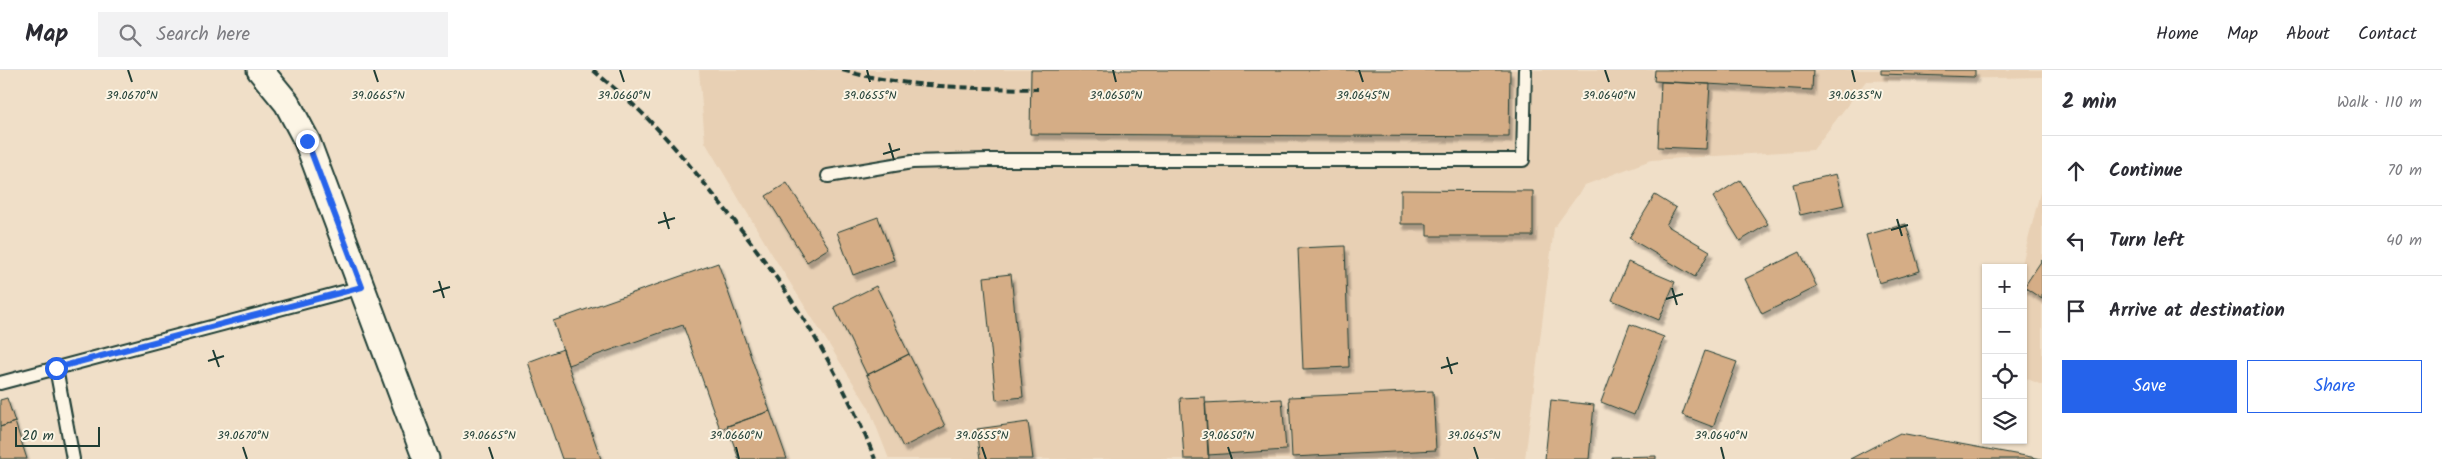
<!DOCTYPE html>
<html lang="en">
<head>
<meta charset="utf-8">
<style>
	:root { --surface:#fff; --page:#f2f2f3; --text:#2b2b33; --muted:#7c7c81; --line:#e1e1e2; --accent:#2563eb }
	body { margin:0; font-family:Kalam,sans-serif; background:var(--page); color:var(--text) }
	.controls { position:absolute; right:15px; bottom:15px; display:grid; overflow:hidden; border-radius:0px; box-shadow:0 1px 4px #0004 }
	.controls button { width:45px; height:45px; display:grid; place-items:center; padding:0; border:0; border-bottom:1px solid var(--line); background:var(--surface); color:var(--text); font:25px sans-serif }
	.scale { position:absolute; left:15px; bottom:12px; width:85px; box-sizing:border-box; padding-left:5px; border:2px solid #1f3d34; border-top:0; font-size:14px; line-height:18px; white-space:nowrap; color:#1f3d34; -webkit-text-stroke:4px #fcf5e5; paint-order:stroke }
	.stop { position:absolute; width:15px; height:15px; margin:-11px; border:4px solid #2563eb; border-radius:50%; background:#fff }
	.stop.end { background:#2563eb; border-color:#fff; box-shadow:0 1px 5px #0008 }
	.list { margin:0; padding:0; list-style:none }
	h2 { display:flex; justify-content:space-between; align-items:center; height:65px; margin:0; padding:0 20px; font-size:21px }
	h2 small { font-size:16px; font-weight:400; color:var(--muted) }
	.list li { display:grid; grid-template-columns:32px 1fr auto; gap:15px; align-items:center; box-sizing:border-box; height:70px; padding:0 20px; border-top:1px solid var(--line) }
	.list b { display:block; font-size:19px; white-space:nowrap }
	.list em { font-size:16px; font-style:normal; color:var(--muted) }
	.actions { display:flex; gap:10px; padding:15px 20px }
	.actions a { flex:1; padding:11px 0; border:1px solid var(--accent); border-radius:0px; text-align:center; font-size:18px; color:var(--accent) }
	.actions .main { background:var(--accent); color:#fff }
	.icon { flex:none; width:28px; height:28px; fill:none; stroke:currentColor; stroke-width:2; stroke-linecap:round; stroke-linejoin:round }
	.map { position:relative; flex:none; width:2042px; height:389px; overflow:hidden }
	header { display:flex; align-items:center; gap:30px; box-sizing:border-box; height:70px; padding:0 25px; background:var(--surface); border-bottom:1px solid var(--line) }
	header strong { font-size:24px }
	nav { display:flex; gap:28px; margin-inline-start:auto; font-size:18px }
	.search { width:350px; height:45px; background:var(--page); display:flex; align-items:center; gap:12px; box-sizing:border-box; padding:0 18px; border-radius:0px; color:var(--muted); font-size:19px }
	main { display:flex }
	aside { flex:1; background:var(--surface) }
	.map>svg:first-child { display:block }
	.built { fill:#e8d0b4 }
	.building { fill:#d5ad86; stroke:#1f3d34; filter:url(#shadow) }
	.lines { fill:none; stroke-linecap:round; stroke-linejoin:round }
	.lane-casing { stroke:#1f3d34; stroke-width:16 }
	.street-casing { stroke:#1f3d34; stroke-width:29 }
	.lane { stroke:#fcf5e5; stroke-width:12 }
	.street { stroke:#fcf5e5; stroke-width:25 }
	.rail { stroke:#1f3d34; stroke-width:4; stroke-dasharray:8 4; stroke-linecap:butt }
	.route { stroke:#2563eb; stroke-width:6 }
	.ticks { fill:none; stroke:#1f3d34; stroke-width:2 }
	.ticks-label { font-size:12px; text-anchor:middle; fill:#1f3d34; stroke:#fcf5e5; stroke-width:4; stroke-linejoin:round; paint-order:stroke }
</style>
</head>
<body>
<header>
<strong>Map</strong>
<div class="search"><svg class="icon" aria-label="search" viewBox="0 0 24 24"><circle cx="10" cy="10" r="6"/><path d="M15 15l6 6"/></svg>Search here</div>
<nav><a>Home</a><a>Map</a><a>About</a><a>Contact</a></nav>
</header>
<main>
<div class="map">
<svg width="2042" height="389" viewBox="0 0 2042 389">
	<defs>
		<filter id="shadow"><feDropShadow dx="3" dy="5.5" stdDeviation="1" flood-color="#0004"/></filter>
	</defs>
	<rect width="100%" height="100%" fill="#f0dfc8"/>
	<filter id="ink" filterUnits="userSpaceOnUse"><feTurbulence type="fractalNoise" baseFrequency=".02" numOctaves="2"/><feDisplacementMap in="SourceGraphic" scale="10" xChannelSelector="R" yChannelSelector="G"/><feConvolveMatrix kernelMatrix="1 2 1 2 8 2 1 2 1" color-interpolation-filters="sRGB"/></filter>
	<g filter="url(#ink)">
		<path class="built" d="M699,0h1343v7l-176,4 -53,69 -162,10 -66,25 -31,43 -29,231h-636l-20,-51 -99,-157 -65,-109z
			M2042,115v200l-19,-8v-109h-2z"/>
		<path class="building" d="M1031,0h479l-1,67 -479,-3z
			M1655,0h158l-1,20 -158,-9z
			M1881,0h94v7l-94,-3z
			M1661,12l49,2 -4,65 -48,-2z
			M1836,104l8,31 -44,10 -7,-31z
			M1740,110l28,44 -28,17 -27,-44z
			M787,113l42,65 -22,14 -41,-66z
			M1401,120l132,1v45h-106v-12h-26z
			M1655,125l21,13 -10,17 44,26 -15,26 -66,-39z
			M878,147l16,43 -41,15 -16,-43z
			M1906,154l14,47 -41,12 -13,-48z
			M1345,176l4,121 -46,2 -5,-121z
			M1800,182l17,35 -55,27 -17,-35z
			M2042,190v39l-18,-12z
			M1628,192l47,20 -16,38 -47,-20z
			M718,193l52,148 -50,18 -37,-104 -115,40 -15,-44z
			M1011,204l12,123 -27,3 -12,-123z
			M876,216l33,68 -42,21 -33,-68z
			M1630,254l34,13 -30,78 -33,-13z
			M563,279l5,16 33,94h-39l-34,-97z
			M1705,281l32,11 -24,65 -31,-12z
			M909,284l36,72 -42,21 -36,-72z
			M1433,321l3,59 -144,7 -3,-60z
			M1205,327l4,62h-25l-4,-61z
			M7,328l8,24 -15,5v-27z
			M1282,329l4,51 -78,5 -3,-52z
			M1551,330l43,5 -5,54h-44z
			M770,341l17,48h-48l-12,-33z
			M15,352l12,37h-27v-32z
			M1028,352l5,37h-52l-4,-30z
			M1900,363l142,26h-192z
			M1656,386v3h-44v-2z"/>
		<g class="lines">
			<defs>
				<path id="lane" d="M828,106l84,-14 76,-2h535l2,-90
					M56,298l17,91
					M0,313l362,-96"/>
				<path id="street" d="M260,0l27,33 20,38 119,318"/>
			</defs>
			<use href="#lane" class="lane-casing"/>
			<use href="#street" class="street-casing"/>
			<use href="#lane" class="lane"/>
			<use href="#street" class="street"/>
			<path class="rail" d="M593,0c17,15 35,29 51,45 26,26 49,54 72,83 65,79 121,165 159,261
				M842,0c63,18 131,18 196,19"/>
		</g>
	</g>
	<g class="lines" filter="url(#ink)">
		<path class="route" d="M56,298l306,-81 -55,-146"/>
	</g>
	<path class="ticks" d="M128,0l4,12M374,0l4,12M620,0l4,12M867,0l3,12M1113,0l3,12M1359,0l4,12M1605,0l4,12M1852,0l3,12M889,73l5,17M883,84l17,-5M664,142l5,17M1897,149l5,17M658,153l17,-5M1891,160l17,-5M439,211l5,17M1672,218l5,17M433,222l17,-5M1666,229l17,-5M213,280l6,17M1447,287l5,17M208,291l16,-5M1441,298l17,-5M243,377l4,12M489,377l4,12M736,377l3,12M982,377l4,12M1228,377l4,12M1474,377l4,12M1721,377l3,12"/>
	<g class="ticks-label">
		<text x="132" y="29">39.0670°N</text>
		<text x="378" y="29">39.0665°N</text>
		<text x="624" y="29">39.0660°N</text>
		<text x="870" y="29">39.0655°N</text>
		<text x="1116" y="29">39.0650°N</text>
		<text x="1363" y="29">39.0645°N</text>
		<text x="1609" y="29">39.0640°N</text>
		<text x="1855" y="29">39.0635°N</text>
		<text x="243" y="369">39.0670°N</text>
		<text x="489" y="369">39.0665°N</text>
		<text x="736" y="369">39.0660°N</text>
		<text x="982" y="369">39.0655°N</text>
		<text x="1228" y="369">39.0650°N</text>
		<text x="1474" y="369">39.0645°N</text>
		<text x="1721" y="369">39.0640°N</text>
	</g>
</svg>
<div class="controls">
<button>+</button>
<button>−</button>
<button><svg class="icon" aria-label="locate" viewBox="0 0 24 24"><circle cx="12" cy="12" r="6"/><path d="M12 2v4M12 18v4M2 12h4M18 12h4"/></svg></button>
<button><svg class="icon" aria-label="layers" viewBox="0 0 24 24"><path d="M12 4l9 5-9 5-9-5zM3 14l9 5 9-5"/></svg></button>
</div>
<div class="scale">20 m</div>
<div class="stop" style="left:56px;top:298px"></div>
<div class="stop end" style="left:307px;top:71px"></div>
</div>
<aside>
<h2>2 min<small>Walk · 110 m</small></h2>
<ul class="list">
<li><svg class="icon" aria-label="ahead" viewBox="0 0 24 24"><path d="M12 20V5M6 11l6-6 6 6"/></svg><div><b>Continue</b></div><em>70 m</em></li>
<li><svg class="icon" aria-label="left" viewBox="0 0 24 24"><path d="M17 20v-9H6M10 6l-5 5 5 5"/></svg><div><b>Turn left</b></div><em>40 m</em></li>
<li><svg class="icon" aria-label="arrive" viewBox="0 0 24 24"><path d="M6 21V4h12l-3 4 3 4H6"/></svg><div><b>Arrive at destination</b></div></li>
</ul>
<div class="actions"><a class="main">Save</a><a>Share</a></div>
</aside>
</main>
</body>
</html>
